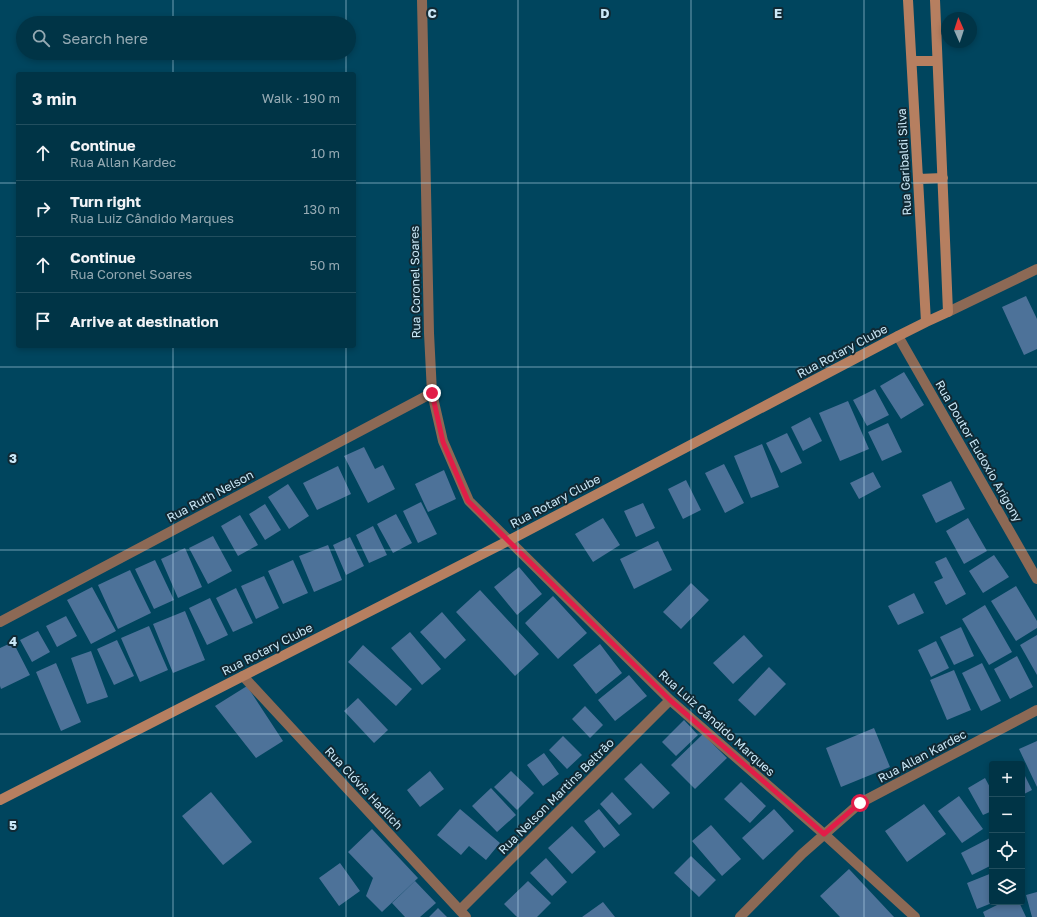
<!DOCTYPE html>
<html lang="en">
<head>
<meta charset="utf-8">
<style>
	:root { --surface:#003446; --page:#0a3c4d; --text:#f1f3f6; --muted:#95aab3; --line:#224f5f }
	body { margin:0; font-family:"Golos Text",sans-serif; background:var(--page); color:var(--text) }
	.controls { position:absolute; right:12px; bottom:12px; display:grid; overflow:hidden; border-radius:4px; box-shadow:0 2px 6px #0003 }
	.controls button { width:36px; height:36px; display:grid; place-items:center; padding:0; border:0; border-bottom:1px solid var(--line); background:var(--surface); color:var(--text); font:20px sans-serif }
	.compass { position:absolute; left:941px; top:12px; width:36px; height:36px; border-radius:50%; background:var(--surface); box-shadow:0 2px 6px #0003; rotate:357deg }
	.stop { position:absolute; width:12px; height:12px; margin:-9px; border:3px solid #e11d48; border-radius:50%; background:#fff }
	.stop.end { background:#e11d48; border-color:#fff; box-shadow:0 1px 4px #0008 }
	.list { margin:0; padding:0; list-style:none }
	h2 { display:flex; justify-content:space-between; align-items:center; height:52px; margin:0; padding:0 16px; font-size:17px }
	h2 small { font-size:13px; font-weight:400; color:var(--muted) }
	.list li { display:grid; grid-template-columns:26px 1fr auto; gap:12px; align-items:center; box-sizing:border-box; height:56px; padding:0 16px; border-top:1px solid var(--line) }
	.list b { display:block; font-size:15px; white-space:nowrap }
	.list p { margin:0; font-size:13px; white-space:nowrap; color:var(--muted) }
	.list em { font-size:13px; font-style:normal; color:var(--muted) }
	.icon { flex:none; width:22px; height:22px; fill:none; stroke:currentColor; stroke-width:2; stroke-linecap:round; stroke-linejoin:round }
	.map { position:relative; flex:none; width:1037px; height:917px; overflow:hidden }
	.search { position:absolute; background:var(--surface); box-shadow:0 2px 6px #0003; left:16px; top:16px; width:340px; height:44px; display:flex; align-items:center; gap:10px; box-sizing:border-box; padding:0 14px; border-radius:22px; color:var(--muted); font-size:15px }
	.panel { position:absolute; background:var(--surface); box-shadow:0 2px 6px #0003; left:16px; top:72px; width:340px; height:276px; border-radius:4px }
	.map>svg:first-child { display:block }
	.building { fill:#4d7299 }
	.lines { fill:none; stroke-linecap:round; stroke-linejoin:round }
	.street { stroke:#8c6955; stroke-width:10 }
	.secondary { stroke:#b67f60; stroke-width:10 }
	.route { stroke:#e11d48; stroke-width:5 }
	.grid { fill:none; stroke:#cbe8f7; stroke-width:1; stroke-opacity:0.55 }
	.labels { text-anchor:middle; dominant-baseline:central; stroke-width:4; stroke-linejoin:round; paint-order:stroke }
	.street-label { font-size:12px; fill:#cbe8f7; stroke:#102934 }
	.grid-label { font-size:13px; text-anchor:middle; font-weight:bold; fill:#cbe8f7; stroke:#102934; stroke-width:4; stroke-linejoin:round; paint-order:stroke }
</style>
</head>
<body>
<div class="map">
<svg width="1037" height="917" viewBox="0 0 1037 917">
	<rect width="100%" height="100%" fill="#00455e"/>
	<path class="building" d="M1026,296l11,23v30l-13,6 -22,-48z
		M904,372l20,33 -23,14 -21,-33z
		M875,389l14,26 -22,11 -14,-26z
		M848,401l21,48 -29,12 -21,-48z
		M810,417l12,24 -19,10 -12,-24z
		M888,423l14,29 -20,9 -14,-29z
		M787,433l15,30 -21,10 -15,-30z
		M762,444l17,43 -28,11 -17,-42z
		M364,447l11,22 8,-4 12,24 -27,14 -24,-47z
		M724,464l20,39 -19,10 -20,-40z
		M338,466l13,28 -34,16 -14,-27z
		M444,470l12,29 -28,13 -13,-28z
		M873,472l8,15 -22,12 -9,-16z
		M686,480l15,30 -18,9 -15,-30z
		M951,481l14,28 -29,14 -14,-28z
		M288,484l21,32 -20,13 -21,-32z
		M421,502l16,32 -19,9 -15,-32z
		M643,503l12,25 -19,9 -12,-26z
		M265,504l16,26 -16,10 -16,-26z
		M396,514l16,29 -19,10 -16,-29z
		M240,515l18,30 -20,11 -17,-30z
		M603,518l17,27 -27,17 -18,-28z
		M968,518l19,33 -23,13 -18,-33z
		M373,526l14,29 -18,8 -13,-28z
		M213,536l19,35 -24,13 -19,-36z
		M350,537l14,29 -18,9 -13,-30z
		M658,541l14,29 -38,19 -14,-30z
		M328,545l14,35 -28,12 -15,-36z
		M185,548l17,39 -24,11 -17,-39z
		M994,555l15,22 -26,16 -14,-22z
		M946,557l20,37 -20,11 -12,-23 9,-4 -8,-16z
		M155,560l19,40 -20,9 -19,-40z
		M293,560l15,33 -25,11 -15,-33z
		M519,567l23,27 -25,21 -23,-28z
		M130,570l21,43 -33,16 -20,-44z
		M264,576l15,32 -23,11 -15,-33z
		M691,583l18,17 -28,29 -18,-17z
		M1016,586l21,35v7l-21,13 -25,-40z
		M92,587l24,44 -25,13 -24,-44z
		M236,588l17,35 -20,9 -17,-34z
		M480,590l59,64 -24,22 -59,-64z
		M914,593l10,20 -26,12 -10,-19z
		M553,596l34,37 -29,26 -33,-36z
		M210,598l18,37 -21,10 -18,-37z
		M985,605l27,47 -23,13 -27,-46z
		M185,611l20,49 -32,13 -20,-49z
		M442,612l24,28 -21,19 -25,-27z
		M66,616l11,20 -20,11 -11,-21z
		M149,626l19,44 -28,12 -19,-44z
		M961,627l13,29 -20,9 -14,-28z
		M38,631l12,21 -18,10 -12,-22z
		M410,632l31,37 -19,16 -31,-37z
		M744,635l19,21 -30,28 -20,-21z
		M1037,635v40l-17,-30z
		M117,640l17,36 -20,9 -17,-36z
		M936,641l13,27 -18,9 -13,-27z
		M13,642l17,33 -29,14 -1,-3v-38z
		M600,644l22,29 -26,21 -23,-29z
		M363,645l49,44 -16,17 -48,-44z
		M91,651l17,46 -21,7 -16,-46z
		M1017,656l16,31 -23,12 -16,-30z
		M56,663l25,59 -20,9 -25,-59z
		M982,663l19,38 -20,10 -19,-38z
		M769,667l17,17 -31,32 -17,-16z
		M954,670l17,40 -24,10 -17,-40z
		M629,675l18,21 -32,25 -17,-21z
		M247,686l36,55 -27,17 -41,-52z
		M358,698l30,32 -14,13 -30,-32z
		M585,706l18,19 -13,13 -18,-19z
		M684,720l14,15 -22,21 -14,-14z
		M874,728l16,39 -49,20 -15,-39z
		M703,734l24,24 -32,31 -24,-24z
		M563,736l19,19 -15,14 -18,-19z
		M1037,741v46l-18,-38z
		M544,753l15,21 -16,12 -16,-21z
		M641,763l29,30 -17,16 -29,-30z
		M1022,770l10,20 -10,5z
		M430,771l14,18 -24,18 -13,-17z
		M511,771l23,22 -17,17 -23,-23z
		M985,778l7,13v20l-9,4 -15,-27z
		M741,782l25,24 -16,17 -26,-24z
		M491,788l25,27 -19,17 -25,-26z
		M211,792l41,50 -29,23 -41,-49z
		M612,792l20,22 -13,11 -19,-21z
		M959,796l24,33 -21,14 -24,-32z
		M924,804l22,30 -39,28 -22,-31z
		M460,809l40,34 -14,17 -17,-14 -8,9 -24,-20z
		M599,809l21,26 -16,13 -20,-27z
		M774,809l20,22 -31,29 -21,-22z
		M711,825l30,34 -19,17 -30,-35z
		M572,826l24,26 -24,22 -24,-26z
		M372,829l46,49 -36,34 -16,-16 7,-18 -25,-26z
		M990,838l2,3v24l-20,10 -11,-22z
		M691,856l25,24 -17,17 -25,-24z
		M546,858l21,24 -15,14 -22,-23z
		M340,863l20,28 -21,15 -20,-28z
		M849,869l45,48h-54l-20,-21z
		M992,873v30l-15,6 -10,-26z
		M415,881l21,22 -16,14h-15l-13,-14z
		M528,881l23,22 -14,14h-20l-13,-13z
		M1037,892v25h-5l-6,-22z
		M603,902l12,15h-33z
		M1003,902h16l7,15h-41l-2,-5z
		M438,908l9,9h-18z"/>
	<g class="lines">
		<path class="street" d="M422,0l7,333 3,60 11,48 26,60 201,199 154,134 91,83
			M948,312l89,-43
			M898,336l139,243
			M0,622l432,-229
			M243,676l223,241
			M460,910l210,-210
			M740,917l62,-63 58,-51 177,-93"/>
		<path class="secondary" d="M908,0l18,322
			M912,61h25
			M918,179l25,-1
			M0,800l508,-259 390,-205 28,-14 22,-10 -13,-312"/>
	</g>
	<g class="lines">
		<path class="route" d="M432,393l11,49 25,59 202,199 154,134 36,-31"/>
	</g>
	<path class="grid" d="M173,0v23M346,0v23M518,0v917M691,0v917M864,0v917M173,53v21M346,53v21M0,183h18M354,183h683M173,346v571M346,346v571M0,367h1037M0,550h1037M0,734h1037"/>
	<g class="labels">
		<g class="street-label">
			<text transform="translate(904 162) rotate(-93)">Rua Garibaldi Silva</text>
			<text transform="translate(415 282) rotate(-91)">Rua Coronel Soares</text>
			<text transform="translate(842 351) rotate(-28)">Rua Rotary Clube</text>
			<text transform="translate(979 451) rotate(60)">Rua Doutor Eudoxio Arigony</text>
			<text transform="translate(210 496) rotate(-28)">Rua Ruth Nelson</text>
			<text transform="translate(555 501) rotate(-28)">Rua Rotary Clube</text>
			<text transform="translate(267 649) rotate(-27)">Rua Rotary Clube</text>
			<text transform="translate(717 723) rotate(42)">Rua Luiz Cândido Marques</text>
			<text transform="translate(922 756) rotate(-28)">Rua Allan Kardec</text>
			<text transform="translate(364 788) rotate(47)">Rua Clóvis Hadlich</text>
			<text transform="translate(556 796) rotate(-45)">Rua Nelson Martins Beltrão</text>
		</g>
	</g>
	<g class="grid-label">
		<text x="432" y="18">C</text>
		<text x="605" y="18">D</text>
		<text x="778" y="18">E</text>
		<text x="13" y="463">3</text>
		<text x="13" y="646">4</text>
		<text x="13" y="830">5</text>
	</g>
</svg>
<div class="controls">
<button>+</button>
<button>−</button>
<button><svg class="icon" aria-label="locate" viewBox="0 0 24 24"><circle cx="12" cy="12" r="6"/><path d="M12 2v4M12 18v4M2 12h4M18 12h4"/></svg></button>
<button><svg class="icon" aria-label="layers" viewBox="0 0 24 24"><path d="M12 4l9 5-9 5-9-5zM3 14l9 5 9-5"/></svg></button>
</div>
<svg class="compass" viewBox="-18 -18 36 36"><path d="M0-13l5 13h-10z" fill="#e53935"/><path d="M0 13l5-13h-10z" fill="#95aab3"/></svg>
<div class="stop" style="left:860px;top:803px"></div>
<div class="stop end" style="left:432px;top:393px"></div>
<div class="search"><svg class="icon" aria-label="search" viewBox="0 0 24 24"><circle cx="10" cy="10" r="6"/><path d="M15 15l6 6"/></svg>Search here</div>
<section class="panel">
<h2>3 min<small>Walk · 190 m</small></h2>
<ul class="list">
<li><svg class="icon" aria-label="ahead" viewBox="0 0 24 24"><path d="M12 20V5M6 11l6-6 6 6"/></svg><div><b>Continue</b><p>Rua Allan Kardec</p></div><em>10 m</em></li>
<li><svg class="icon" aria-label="right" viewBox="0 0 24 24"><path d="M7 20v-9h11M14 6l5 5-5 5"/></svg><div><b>Turn right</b><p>Rua Luiz Cândido Marques</p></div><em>130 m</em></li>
<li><svg class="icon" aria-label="ahead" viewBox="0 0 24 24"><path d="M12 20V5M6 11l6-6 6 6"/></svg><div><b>Continue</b><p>Rua Coronel Soares</p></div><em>50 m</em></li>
<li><svg class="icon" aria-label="arrive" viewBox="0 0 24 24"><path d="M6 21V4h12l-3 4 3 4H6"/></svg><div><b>Arrive at destination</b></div></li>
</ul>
</section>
</div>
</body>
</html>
